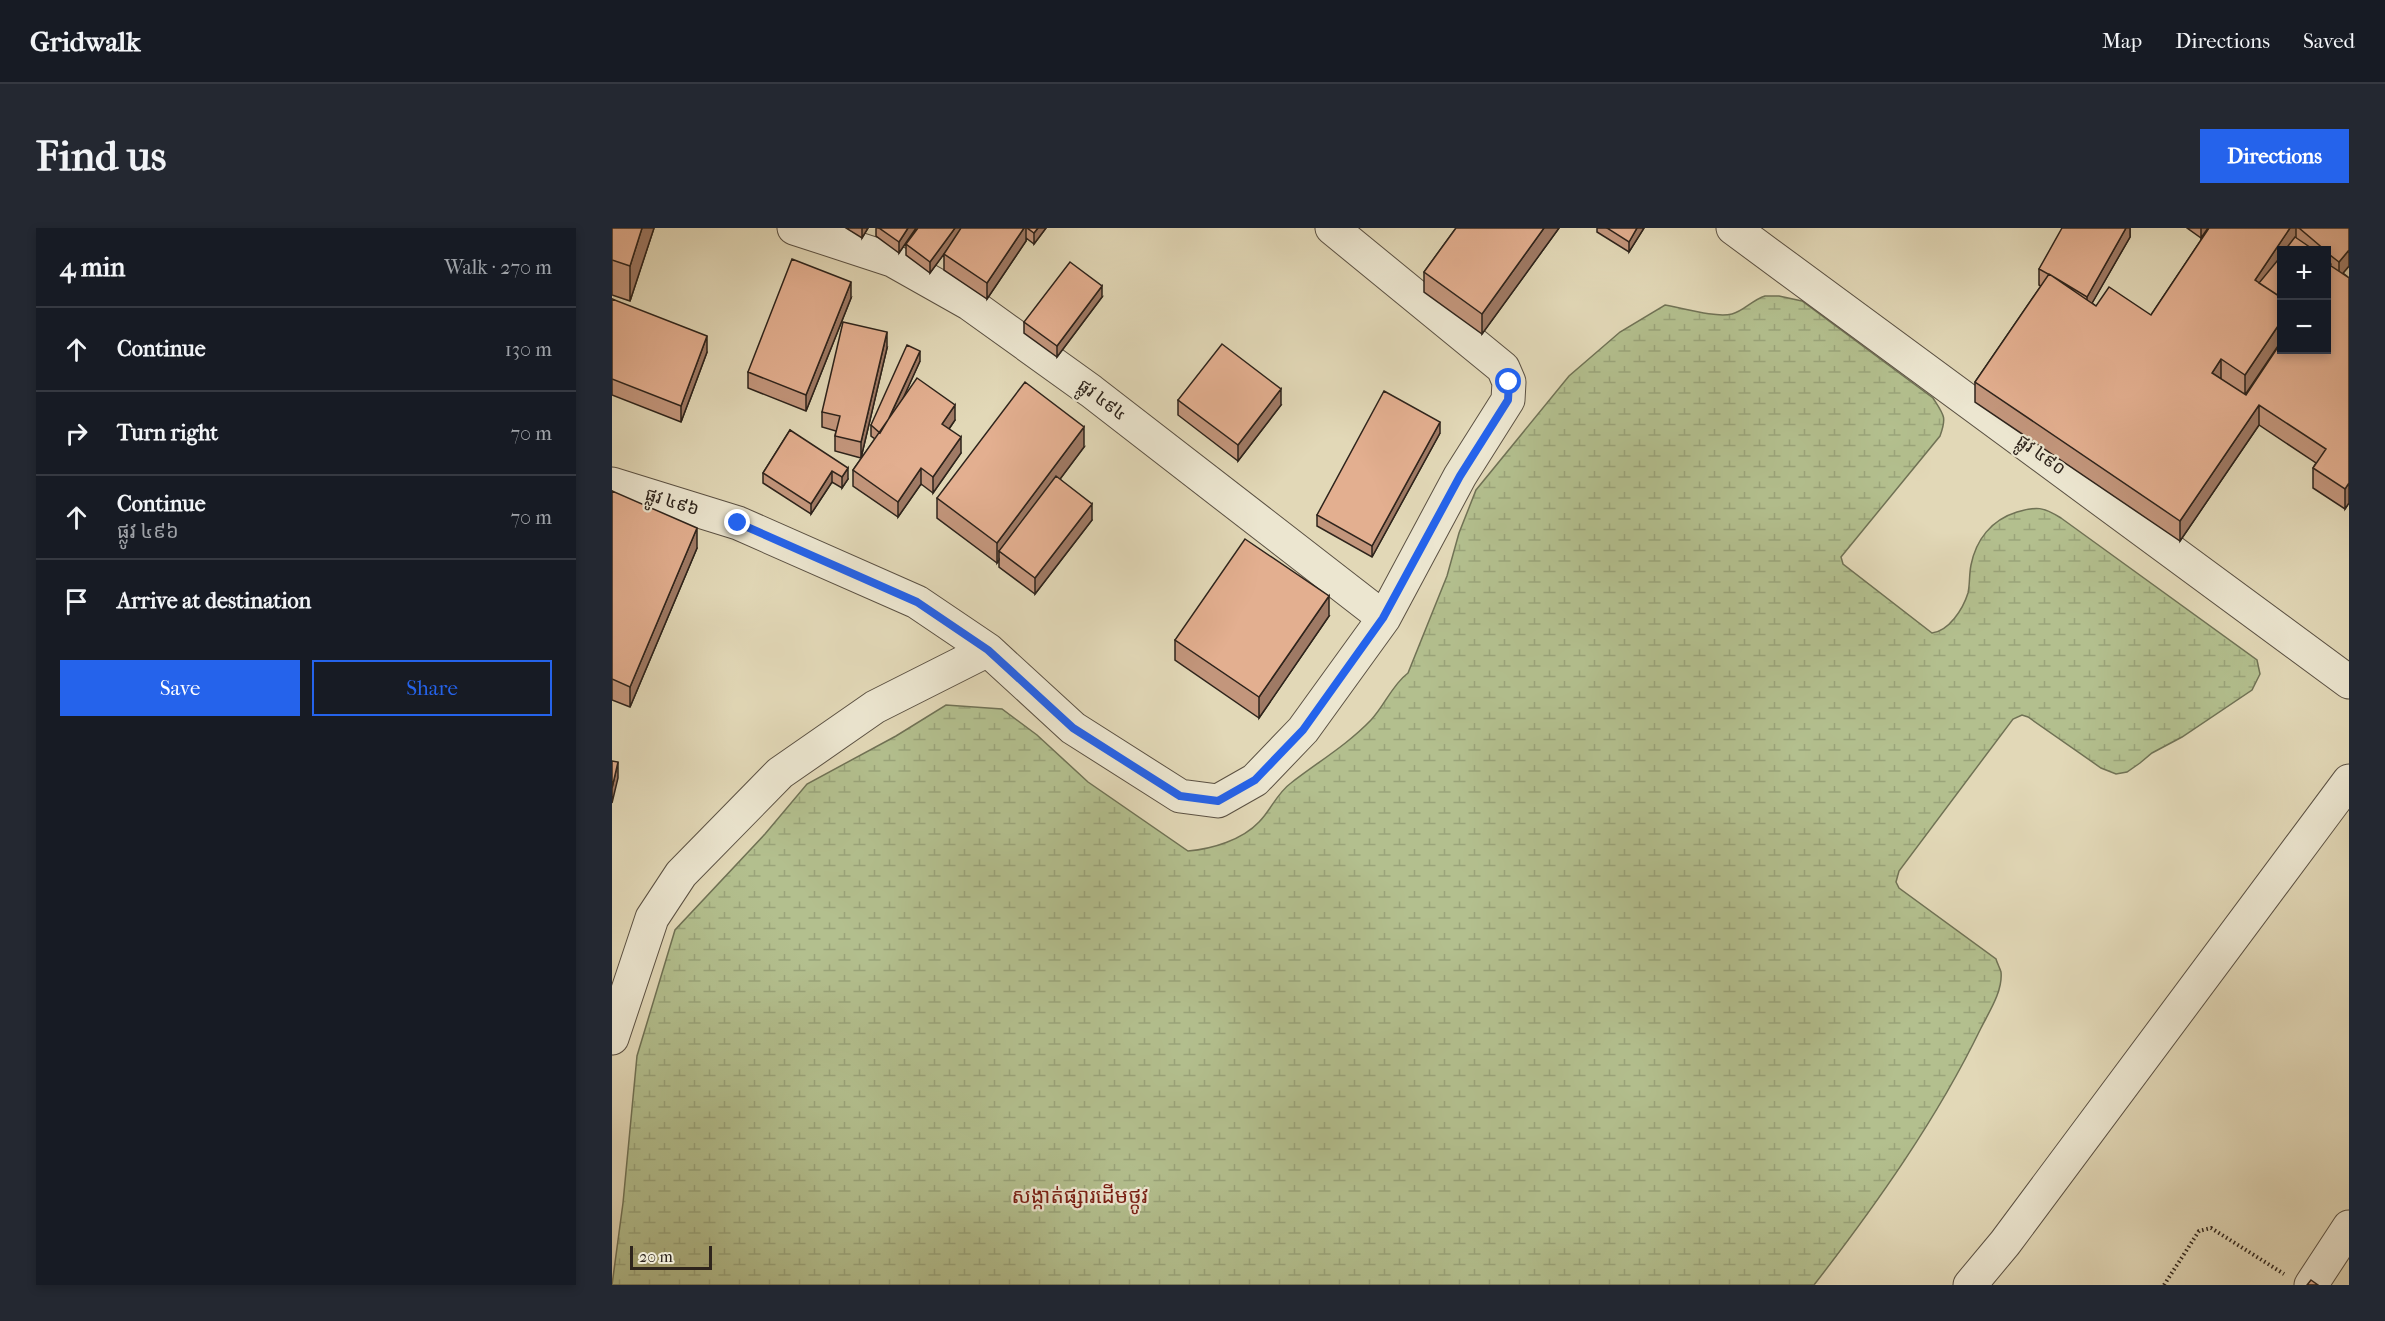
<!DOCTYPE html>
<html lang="en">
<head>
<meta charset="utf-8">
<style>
	:root { --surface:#171b24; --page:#242831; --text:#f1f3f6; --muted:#9ea1a6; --line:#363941; --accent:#2563eb }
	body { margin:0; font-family:"IM FELL French Canon","Noto Sans Khmer",serif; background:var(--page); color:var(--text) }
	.controls { position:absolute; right:18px; top:18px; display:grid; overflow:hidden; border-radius:0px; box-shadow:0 3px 9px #0003 }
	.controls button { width:54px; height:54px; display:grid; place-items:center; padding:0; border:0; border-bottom:2px solid var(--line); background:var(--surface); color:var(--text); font:30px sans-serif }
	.scale { position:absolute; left:18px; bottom:15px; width:82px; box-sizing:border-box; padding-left:6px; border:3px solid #2e241c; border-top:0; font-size:16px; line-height:21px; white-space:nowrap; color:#2e241c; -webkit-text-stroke:4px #ece6d0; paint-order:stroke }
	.stop { position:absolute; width:18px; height:18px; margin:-14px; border:4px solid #2563eb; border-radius:50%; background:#fff }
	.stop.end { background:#2563eb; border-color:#fff; box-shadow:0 2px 6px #0008 }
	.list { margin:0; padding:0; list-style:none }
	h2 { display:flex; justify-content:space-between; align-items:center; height:78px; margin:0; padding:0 24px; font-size:26px }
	h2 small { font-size:20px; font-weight:400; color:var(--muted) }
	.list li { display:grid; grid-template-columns:39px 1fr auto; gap:18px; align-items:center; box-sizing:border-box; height:84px; padding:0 24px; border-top:2px solid var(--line) }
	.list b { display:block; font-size:22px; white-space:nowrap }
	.list p { margin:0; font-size:20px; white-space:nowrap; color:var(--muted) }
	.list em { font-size:20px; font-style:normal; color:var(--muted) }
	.actions { display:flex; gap:12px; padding:18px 24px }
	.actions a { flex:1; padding:14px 0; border:2px solid var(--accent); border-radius:0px; text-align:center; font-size:21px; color:var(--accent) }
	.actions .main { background:var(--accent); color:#fff }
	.icon { flex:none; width:33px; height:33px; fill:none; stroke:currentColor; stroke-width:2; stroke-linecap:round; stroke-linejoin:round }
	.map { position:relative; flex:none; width:1737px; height:1057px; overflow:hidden; border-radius:0px }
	header { display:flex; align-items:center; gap:36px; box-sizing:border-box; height:84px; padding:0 30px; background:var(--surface); border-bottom:2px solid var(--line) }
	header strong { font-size:28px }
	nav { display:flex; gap:33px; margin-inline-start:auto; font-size:21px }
	.intro { display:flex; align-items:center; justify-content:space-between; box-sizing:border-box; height:144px; padding:0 36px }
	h1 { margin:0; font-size:42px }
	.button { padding:15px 27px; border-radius:0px; background:var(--accent); color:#fff; font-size:21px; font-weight:700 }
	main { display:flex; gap:36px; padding:0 36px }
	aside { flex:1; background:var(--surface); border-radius:0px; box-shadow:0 3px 9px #0003 }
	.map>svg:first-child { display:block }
	.wetland { fill:url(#wetland-marsh); stroke:#707255; stroke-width:1.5 }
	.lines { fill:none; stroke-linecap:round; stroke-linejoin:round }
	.minor-casing { stroke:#5b5143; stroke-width:35 }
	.path { stroke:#2e241c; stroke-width:4; stroke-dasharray:1.5 3; stroke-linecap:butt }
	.minor { stroke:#ece6d0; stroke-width:33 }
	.wall { fill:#c3967c; stroke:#2e241c; stroke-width:1.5; fill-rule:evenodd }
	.shaded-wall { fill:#9f7a65; stroke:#2e241c; stroke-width:1.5 }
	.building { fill:#e3af90; stroke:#2e241c; stroke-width:1.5 }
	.route { stroke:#2563eb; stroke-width:8 }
	.labels { text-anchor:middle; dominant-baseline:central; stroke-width:4.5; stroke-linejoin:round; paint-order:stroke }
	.street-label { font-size:18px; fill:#2e241c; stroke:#ece6d0 }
	.quarter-label { font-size:21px; fill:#7a1f14; stroke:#ece6d0 }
</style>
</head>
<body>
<header>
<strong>Gridwalk</strong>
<nav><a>Map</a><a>Directions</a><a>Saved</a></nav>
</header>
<div class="intro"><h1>Find us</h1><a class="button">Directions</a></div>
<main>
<aside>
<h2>4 min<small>Walk · 270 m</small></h2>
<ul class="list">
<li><svg class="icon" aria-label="ahead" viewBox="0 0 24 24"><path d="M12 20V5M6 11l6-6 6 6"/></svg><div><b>Continue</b></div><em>130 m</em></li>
<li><svg class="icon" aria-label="right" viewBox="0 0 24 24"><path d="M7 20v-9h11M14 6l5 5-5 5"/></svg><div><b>Turn right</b></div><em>70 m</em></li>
<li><svg class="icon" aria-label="ahead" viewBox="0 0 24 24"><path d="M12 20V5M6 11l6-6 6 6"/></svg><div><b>Continue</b><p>ផ្លូវ ៤៩៦</p></div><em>70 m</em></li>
<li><svg class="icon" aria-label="arrive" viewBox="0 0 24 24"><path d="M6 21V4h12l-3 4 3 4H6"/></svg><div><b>Arrive at destination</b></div></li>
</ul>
<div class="actions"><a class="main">Save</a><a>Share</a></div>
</aside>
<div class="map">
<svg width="1737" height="1057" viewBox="0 0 1737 1057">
	<defs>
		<pattern id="wetland-marsh" width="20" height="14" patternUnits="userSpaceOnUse" patternTransform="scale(1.5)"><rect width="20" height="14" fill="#b3bf8e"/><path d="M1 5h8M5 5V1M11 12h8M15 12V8" fill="none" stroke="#9aa47a"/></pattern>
	</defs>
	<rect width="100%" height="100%" fill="#e2d8b7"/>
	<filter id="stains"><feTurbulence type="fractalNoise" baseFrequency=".00333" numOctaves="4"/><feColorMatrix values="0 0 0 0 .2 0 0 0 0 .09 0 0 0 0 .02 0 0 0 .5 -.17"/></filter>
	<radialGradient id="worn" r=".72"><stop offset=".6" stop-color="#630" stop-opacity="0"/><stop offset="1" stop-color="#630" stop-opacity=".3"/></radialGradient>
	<path class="wetland" d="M1153,68h14l23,5 131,97c11,17 14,19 7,38l-99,121 2,7 89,69c17,-2 31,-24 36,-40 2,-9 1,-18 3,-28 5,-25 20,-45 46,-53 20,-6 26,-5 44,6l196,142 3,14 -8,16 -70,47 -30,16 -12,10 -13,9 -11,2 -15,-6 -73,-51 -6,-2 -9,4 -114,152 -3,11 3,6 97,71c1,4 4,9 5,13 2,19 -12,40 -20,56 -44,91 -105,177 -167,257h-1202l11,-82 14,-147 38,-126 90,-96 42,-50 89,-48 50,-31 56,4 35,26 51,47 100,69c24,-2 54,-11 71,-29 12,-12 18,-29 32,-39 27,-21 56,-38 80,-63 14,-15 21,-35 37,-47l39,-97 12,-43 17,-43 93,-114 51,-44 45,-27c18,3 50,13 67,9 12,-3 20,-14 33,-18z"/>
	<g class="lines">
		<defs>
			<path id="minor" d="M182,0l98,32 78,44 121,87 293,227
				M1121,0l616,454
				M0,256l126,39 179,79 71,48 85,78 107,68 38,5 37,-21 48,-50 81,-112 76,-142 48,-76 1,-18 -6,-14 -171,-140
				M0,810l40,-120 29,-44 99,-101 95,-66 113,-57
				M1358,1057l35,-42 344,-462
				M1699,1057l38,-58"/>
		</defs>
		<use href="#minor" class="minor-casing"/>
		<path class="path" d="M1552,1057l35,-54 12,-3 73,46"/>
		<use href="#minor" class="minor"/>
	</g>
	<path class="wall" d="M0,0h42l-24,73 -18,-6z
		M234,0h22l-6,10z
		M264,0h40l-17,25 -23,-17z
		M306,0h128l-12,16 -8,-6v3l-39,58 -43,-29v-16l2,-3 -16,22 -24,-18v-11z
		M844,0h103l-77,106 -58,-42v-20z
		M985,0h47l-15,24 -32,-20z
		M1518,0v9l-38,66 4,3 55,9 58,-87h140v38l-6,7 6,5v225l-4,6 -32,-21v-20l3,-5 -57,-38 -79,116 -205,-139v-20l66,-96 -2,-1v-16zM1670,22h44v100l-80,45h-1z
		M1575,0h21l-7,10z
		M490,69l-45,60 -33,-24v-11z
		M239,70l-45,113 -58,-23v-16z
		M0,71l95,53 -26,70 -69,-27z
		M275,120l-26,110 -26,-7v-15l1,-5 -14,-4v-15z
		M308,133l-18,39 53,20 -6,9 12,24 -28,40 -12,-9 -23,33 -45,-31v-16l22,-31 -4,-3v-11z
		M566,172l103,5 -43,56 -60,-46z
		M178,202l58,49 -6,9 -10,-6 -21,32 -48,-31v-10z
		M828,205l-68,124 -55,-31v-11z
		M472,219l-24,32 32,41 -57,74 -36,-27v-7l-2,3 -60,-45v-20z
		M0,263l85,57 -67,159 -18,-7z
		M717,388l-70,102 -84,-58v-20z"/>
	<path class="shaded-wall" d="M30,0h12l-24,73v-35z
		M250,0h6l-6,10z
		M296,0h8l-17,25v-11z
		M343,0h8l-33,45v-11z
		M412,0h2v13l-39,58v-16z
		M426,0h8l-12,16v-11z
		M932,0h15l-77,106v-20z
		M1025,0h7l-15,24v-10z
		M1514,0h4v9l-43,75v-15z
		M1589,0h7l-7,10z
		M1678,0h6v11l-8,11h-6v11l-19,28 -8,-9z
		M1737,22v16l-10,12v-16z
		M239,54v16l-45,113v-16z
		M490,58v11l-45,60v-11z
		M1670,92v20l-37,55v-20z
		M275,104v16l-26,110v-16z
		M95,108v16l-26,70v-16z
		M308,123v10l-38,84v-11z
		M1609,131v20l-9,-6z
		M669,161v16l-43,56v-16z
		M343,177v15l-13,19v-15z
		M1647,177v20l-79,116v-20z
		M828,194v11l-68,124v-11z
		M472,199v20l-80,107 -5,-3v9l-2,3v-20z
		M349,209v16l-28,40v-16z
		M236,240v11l-6,9v-11z
		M309,240v16l-23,33v-15z
		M220,243v11l-21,32v-10z
		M1737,255v20l-4,6v-20z
		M480,276v16l-57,74v-16z
		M85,300v20l-67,159v-20z
		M717,368v20l-70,102v-21z
		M6,534v16l-6,25v-15z"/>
	<path class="building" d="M0,0h30l-12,38 -18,-6z
		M267,0h29l-9,14z
		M306,0h37l-25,34 -24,-18z
		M349,0h63l-37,55 -43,-29z
		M415,0h11l-4,5z
		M844,0h88l-62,86 -58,-42z
		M995,0h30l-8,14z
		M1450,0h64l-39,69 -38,-23h-1l-9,-5z
		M1597,0h81l-35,52 27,18v22l-37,55 -24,-16 -9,14 34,22 36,-54v9h44v-78l5,-6 18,12v205l-4,6 -32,-21 13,-19 -67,-44 -79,116 -205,-139 74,-108 47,32 13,-19 42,28z
		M1687,0h50v22l-10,12 -13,-10v-2h-1z
		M1683,9l19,13h-29z
		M1670,27v43l-23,-15z
		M180,31l59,23 -45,113 -58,-23z
		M1714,32l5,4 -5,6z
		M458,34l32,24 -45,60 -33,-24z
		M0,71l95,37 -26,70 -69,-27z
		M231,94l44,10 -26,110 -26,-6 5,-20 -18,-4z
		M610,116l59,45 -43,56 -60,-45z
		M295,117l13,6 -32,69 -8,13 -9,-8z
		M305,150l38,27 -13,19 19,13 -28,40 -12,-9 -23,34 -45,-32z
		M413,154l59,45 -87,116 -60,-45z
		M772,163l56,31 -68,124 -55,-31z
		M178,202l58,38 -6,9 -10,-6 -21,33 -48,-31z
		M444,248l36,28 -57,74 -36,-27z
		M0,263l85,37 -67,159 -18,-8z
		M633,311l84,57 -70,101 -84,-57z
		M0,533l6,1 -6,26z
		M1699,1052l7,5h-11z"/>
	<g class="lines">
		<path class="route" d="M126,295l179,79 71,48 85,78 107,68 38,5 37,-21 48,-50 80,-112 77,-142 48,-76 1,-18"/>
	</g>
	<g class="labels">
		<g class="street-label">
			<text transform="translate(490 172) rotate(37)">ផ្លូវ ៤៩៤</text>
			<text transform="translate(1429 227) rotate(36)">ផ្លូវ ៤៩០</text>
			<text transform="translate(60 274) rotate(17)">ផ្លូវ ៤៩៦</text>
		</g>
		<g class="quarter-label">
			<text x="468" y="968">សង្កាត់ផ្សារដើមថ្កូវ</text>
		</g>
	</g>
	<rect width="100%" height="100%" filter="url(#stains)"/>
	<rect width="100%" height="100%" fill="url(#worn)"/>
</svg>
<div class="controls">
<button>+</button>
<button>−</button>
</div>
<div class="scale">20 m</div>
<div class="stop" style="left:897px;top:154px"></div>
<div class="stop end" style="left:126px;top:295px"></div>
</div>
</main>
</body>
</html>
